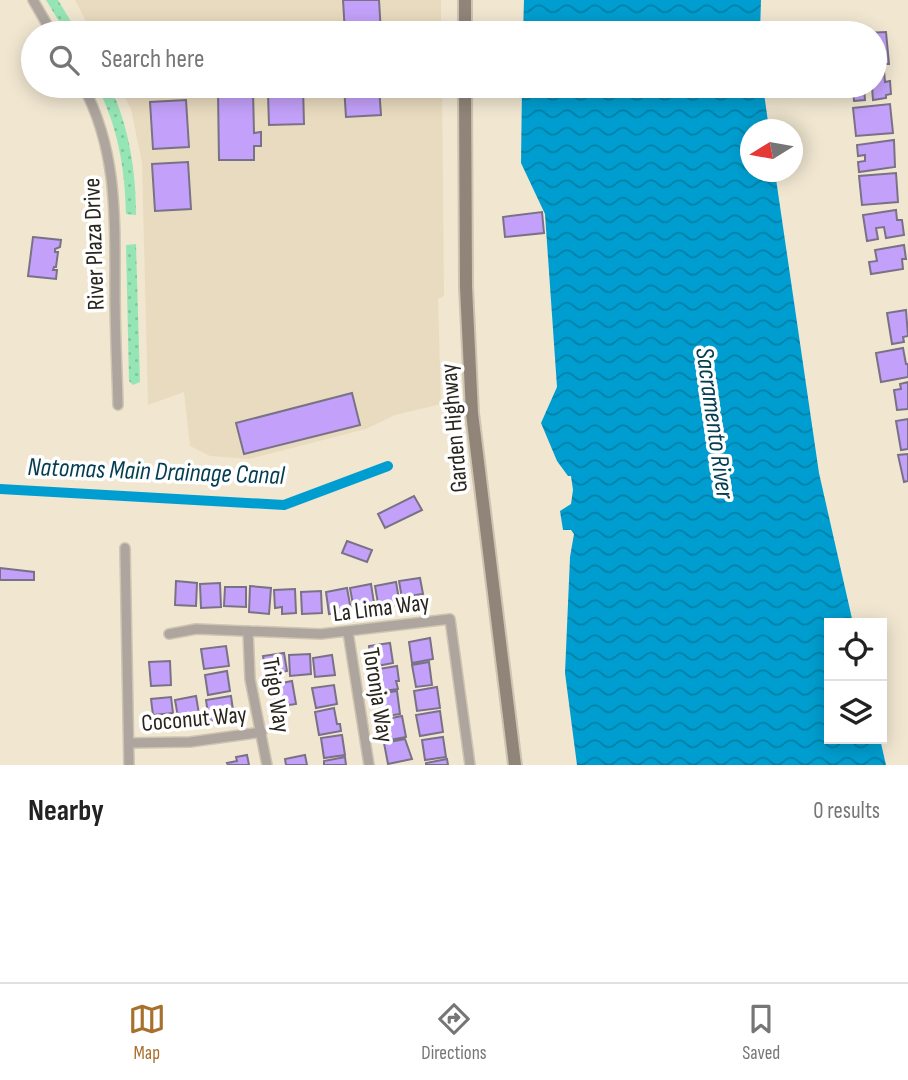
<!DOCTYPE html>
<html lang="en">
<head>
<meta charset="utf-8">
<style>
	:root { --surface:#fff; --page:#f2f2f2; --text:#222; --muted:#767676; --line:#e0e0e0; --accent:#a8702d }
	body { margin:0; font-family:"Sofia Sans Condensed",sans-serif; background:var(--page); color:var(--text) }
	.controls { position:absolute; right:21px; bottom:21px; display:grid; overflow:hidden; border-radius:0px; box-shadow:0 4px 18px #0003 }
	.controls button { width:63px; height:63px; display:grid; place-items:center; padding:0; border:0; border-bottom:2px solid var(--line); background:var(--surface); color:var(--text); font:35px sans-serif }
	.compass { position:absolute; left:740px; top:119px; width:63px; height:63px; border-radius:50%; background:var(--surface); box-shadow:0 4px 18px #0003; rotate:259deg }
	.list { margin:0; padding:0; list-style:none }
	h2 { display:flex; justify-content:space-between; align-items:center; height:91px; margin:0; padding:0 28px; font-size:30px }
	h2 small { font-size:23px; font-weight:400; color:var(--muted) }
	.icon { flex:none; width:38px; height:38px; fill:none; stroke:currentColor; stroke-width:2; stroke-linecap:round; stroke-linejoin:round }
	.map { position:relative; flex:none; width:908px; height:765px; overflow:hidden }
	.search { position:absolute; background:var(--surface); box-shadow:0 4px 18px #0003; left:21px; right:21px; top:21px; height:77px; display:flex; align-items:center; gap:18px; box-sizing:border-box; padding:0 24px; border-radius:38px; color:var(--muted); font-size:26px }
	.sheet { height:217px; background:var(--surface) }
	nav { display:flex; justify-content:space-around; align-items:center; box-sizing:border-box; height:98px; border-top:2px solid var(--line); background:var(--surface); font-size:19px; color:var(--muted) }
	nav a { display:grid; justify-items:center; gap:4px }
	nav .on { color:var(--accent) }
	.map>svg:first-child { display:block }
	.built { fill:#e9dbbf }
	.grass { fill:url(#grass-dots) }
	.water { fill:url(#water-waves) }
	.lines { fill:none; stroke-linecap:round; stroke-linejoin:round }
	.canal { stroke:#009ed0; stroke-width:10 }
	.building { fill:#c3a1fa; stroke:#797286; stroke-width:2 }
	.street-casing { stroke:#cdc4b1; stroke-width:12 }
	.secondary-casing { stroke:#cdc4b1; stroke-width:16 }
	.street { stroke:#ada59e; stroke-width:9 }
	.secondary { stroke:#91857a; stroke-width:12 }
	.labels { text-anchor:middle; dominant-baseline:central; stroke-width:7; stroke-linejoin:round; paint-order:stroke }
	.street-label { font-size:24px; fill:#29251d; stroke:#fff }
	.water-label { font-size:26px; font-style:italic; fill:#043d51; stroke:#fff }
</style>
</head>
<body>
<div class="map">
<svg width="908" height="765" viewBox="0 0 908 765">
	<defs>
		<pattern id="grass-dots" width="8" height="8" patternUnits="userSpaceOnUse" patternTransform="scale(1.75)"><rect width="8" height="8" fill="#96e6b5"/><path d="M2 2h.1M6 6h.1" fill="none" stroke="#81c59b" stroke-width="1.8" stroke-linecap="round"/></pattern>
		<pattern id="water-waves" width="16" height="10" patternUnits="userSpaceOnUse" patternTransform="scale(1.75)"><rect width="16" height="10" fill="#009ed0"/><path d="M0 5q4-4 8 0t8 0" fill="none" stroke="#0281a8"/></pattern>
	</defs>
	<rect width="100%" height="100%" fill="#f1e7d1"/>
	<path class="built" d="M75,0h366v33h-349z
		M119,86h323l2,210 -6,3 3,105 -46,11 -29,14 -117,30 -39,-3 -20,-10 -6,-54 -36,13 -6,-242 -11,-54z"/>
	<path class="grass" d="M46,0h12l20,33h-12z
		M97,86h13c19,41 26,84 26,129l-10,-1c-1,-45 -8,-87 -29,-128z
		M136,244l4,138 -7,3 -4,-4 -3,-136z"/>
	<path class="water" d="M524,0h237l-1,33h-237z
		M522,86h241l6,43 -19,1v42h25l44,301 34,150h-24v116h51l6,26h-309l-12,-92 5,-116 4,-23 -3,-4h-8l-3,-19 11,-7 2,-14 -2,-14h-3l-11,-15 -16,-38 16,-36 -12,-173 -24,-51z"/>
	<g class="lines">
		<path class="canal" d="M0,489l284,16 104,-39"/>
	</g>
	<path class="building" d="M343,0h36l2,33h-36z
		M886,32l3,32h-14v-31h-12z
		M884,71l1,11 5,-1 1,13 -5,1v3l-13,2 -1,-13 -8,1 1,12 -11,1 -1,-15h22v-14z
		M261,86h42l1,38 -35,1 -1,-31 -7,1z
		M344,86h35l2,29 -35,2z
		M253,91l1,42 7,-1v14h-7v14h-35l-1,-68z
		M186,100l3,47 -36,2 -3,-47z
		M890,104l3,29 -37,3 -3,-28z
		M894,140l1,27 -36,5 -1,-10 7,-1v-6l-7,1 -1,-11z
		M188,162l3,47 -36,2 -3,-47z
		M896,173l2,29 -36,3 -3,-29z
		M896,210l1,10h5l2,15 -18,3 -2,-11 -8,1 2,11 -11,2 -4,-26z
		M542,212l2,21 -39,4 -2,-20z
		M33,237l28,3 -1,7 -5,2v3h3l-2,15h-2l-1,3h4l-1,9 -28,-3z
		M904,245l2,14h-4l1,10 -32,5 -2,-12 8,-1 -2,-11z
		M906,310l2,26 -5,1 1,5 -12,2 -5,-31z
		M903,348l3,16h2v13l-27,5 -5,-29z
		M908,382v27l-11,1 -3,-20 7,-1 -1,-5z
		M352,393l8,32 -116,29 -8,-31z
		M908,419v30l-7,1 -5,-29z
		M908,454v27l-4,1 -6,-27z
		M414,496l8,14 -37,18 -7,-14z
		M347,541l25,9 -5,12 -25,-9z
		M0,568l34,4v8h-34z
		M420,578l3,16 -8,1 1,7 -13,2 -4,-23z
		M176,581l21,2 -1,23 -21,-1z
		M396,582l4,23 -21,4 -4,-23z
		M220,583l1,24 -20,1 -1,-24z
		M371,584l3,19 -9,1 1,4 -12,2 -4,-22z
		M250,586l21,2 -2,26 -20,-2z
		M225,587h21v20l-22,-1z
		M347,588l4,22 -22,4 -3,-22z
		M295,589l1,24 -14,1v-7l-7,1 -1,-18z
		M321,591l1,22 -20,1 -1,-22z
		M430,638l3,21 -21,4 -3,-21z
		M390,643l3,20 -21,4 -3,-21z
		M226,646l3,20 -25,3 -3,-20z
		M284,653l3,18 -21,4 -3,-19z
		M310,654l1,20 -21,2 -1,-21z
		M332,655l3,20 -20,2 -2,-19z
		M170,661l1,24 -20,1 -2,-24z
		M429,662l3,23 -16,2 -4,-22z
		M397,666l2,15h-3l2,8 -22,3 -3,-22z
		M227,671l3,20 -22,4 -3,-20z
		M292,681l4,23 -20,3 -4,-22z
		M334,685l3,19 -21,4 -4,-20z
		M437,687l3,21 -23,3 -3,-20z
		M397,691l3,23 -19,3 -4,-23z
		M196,696l3,18 -21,3 -3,-17z
		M231,696l3,21 -25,4 -3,-21z
		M171,697l2,16 -20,2 -2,-16z
		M334,708l3,16h3l1,7 -22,4 -4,-23z
		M440,711l3,21 -23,4 -4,-21z
		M402,716l4,21 -22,4 -3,-21z
		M342,735l3,20 -21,3 -3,-20z
		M443,737l3,20 -21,3 -3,-20z
		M405,739l7,20 -24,5 -4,-21z
		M247,755l2,10h-21l-1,-2 10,-2 -1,-4z
		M305,755l2,10h-21l-1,-6z
		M345,757l1,8h-22v-4z
		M447,759l1,6h-22v-2z"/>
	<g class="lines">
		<defs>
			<path id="street" d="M33,0l19,33
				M83,86c35,65 32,134 32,206 0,38 2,76 3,113
				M125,548l4,217
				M248,631l2,48 17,86
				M348,632l21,133
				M169,634l27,-5 125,5 129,-15 20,146
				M129,743l61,-1 72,-10"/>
			<path id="secondary" d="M465,33v-33
				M465,86l1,201 6,126 43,352"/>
		</defs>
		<use href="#street" class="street-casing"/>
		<use href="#secondary" class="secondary-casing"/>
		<use href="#street" class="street"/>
		<use href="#secondary" class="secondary"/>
	</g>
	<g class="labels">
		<g class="street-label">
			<text transform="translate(94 244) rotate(-92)">River Plaza Drive</text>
			<text transform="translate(454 428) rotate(-95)">Garden Highway</text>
			<text transform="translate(381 608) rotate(-7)">La Lima Way</text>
			<text transform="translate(276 695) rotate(81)">Trigo Way</text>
			<text transform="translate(378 695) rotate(81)">Toronja Way</text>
			<text transform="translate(194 719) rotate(-5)">Coconut Way</text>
		</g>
		<g class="water-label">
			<text transform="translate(714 423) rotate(82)">Sacramento River</text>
			<text transform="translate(156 472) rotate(2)">Natomas Main Drainage Canal</text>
		</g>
	</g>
</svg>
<div class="controls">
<button><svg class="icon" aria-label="locate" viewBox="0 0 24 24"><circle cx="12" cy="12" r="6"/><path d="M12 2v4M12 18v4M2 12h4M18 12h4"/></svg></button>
<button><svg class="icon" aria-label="layers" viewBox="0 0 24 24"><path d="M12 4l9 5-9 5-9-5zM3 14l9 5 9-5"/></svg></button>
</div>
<svg class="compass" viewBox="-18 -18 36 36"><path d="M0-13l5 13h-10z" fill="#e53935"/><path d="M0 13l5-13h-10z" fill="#767676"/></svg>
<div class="search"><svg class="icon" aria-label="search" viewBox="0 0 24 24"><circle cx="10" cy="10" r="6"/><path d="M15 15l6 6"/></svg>Search here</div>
</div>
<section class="sheet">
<h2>Nearby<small>0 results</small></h2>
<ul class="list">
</ul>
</section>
<nav>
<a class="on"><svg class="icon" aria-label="map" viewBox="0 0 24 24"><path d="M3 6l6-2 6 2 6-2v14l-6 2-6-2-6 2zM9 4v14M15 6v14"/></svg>Map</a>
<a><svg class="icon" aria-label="directions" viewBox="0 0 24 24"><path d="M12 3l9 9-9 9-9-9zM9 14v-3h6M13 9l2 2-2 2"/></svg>Directions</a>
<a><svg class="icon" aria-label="saved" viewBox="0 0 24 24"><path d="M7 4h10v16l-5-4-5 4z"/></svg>Saved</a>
</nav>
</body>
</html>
